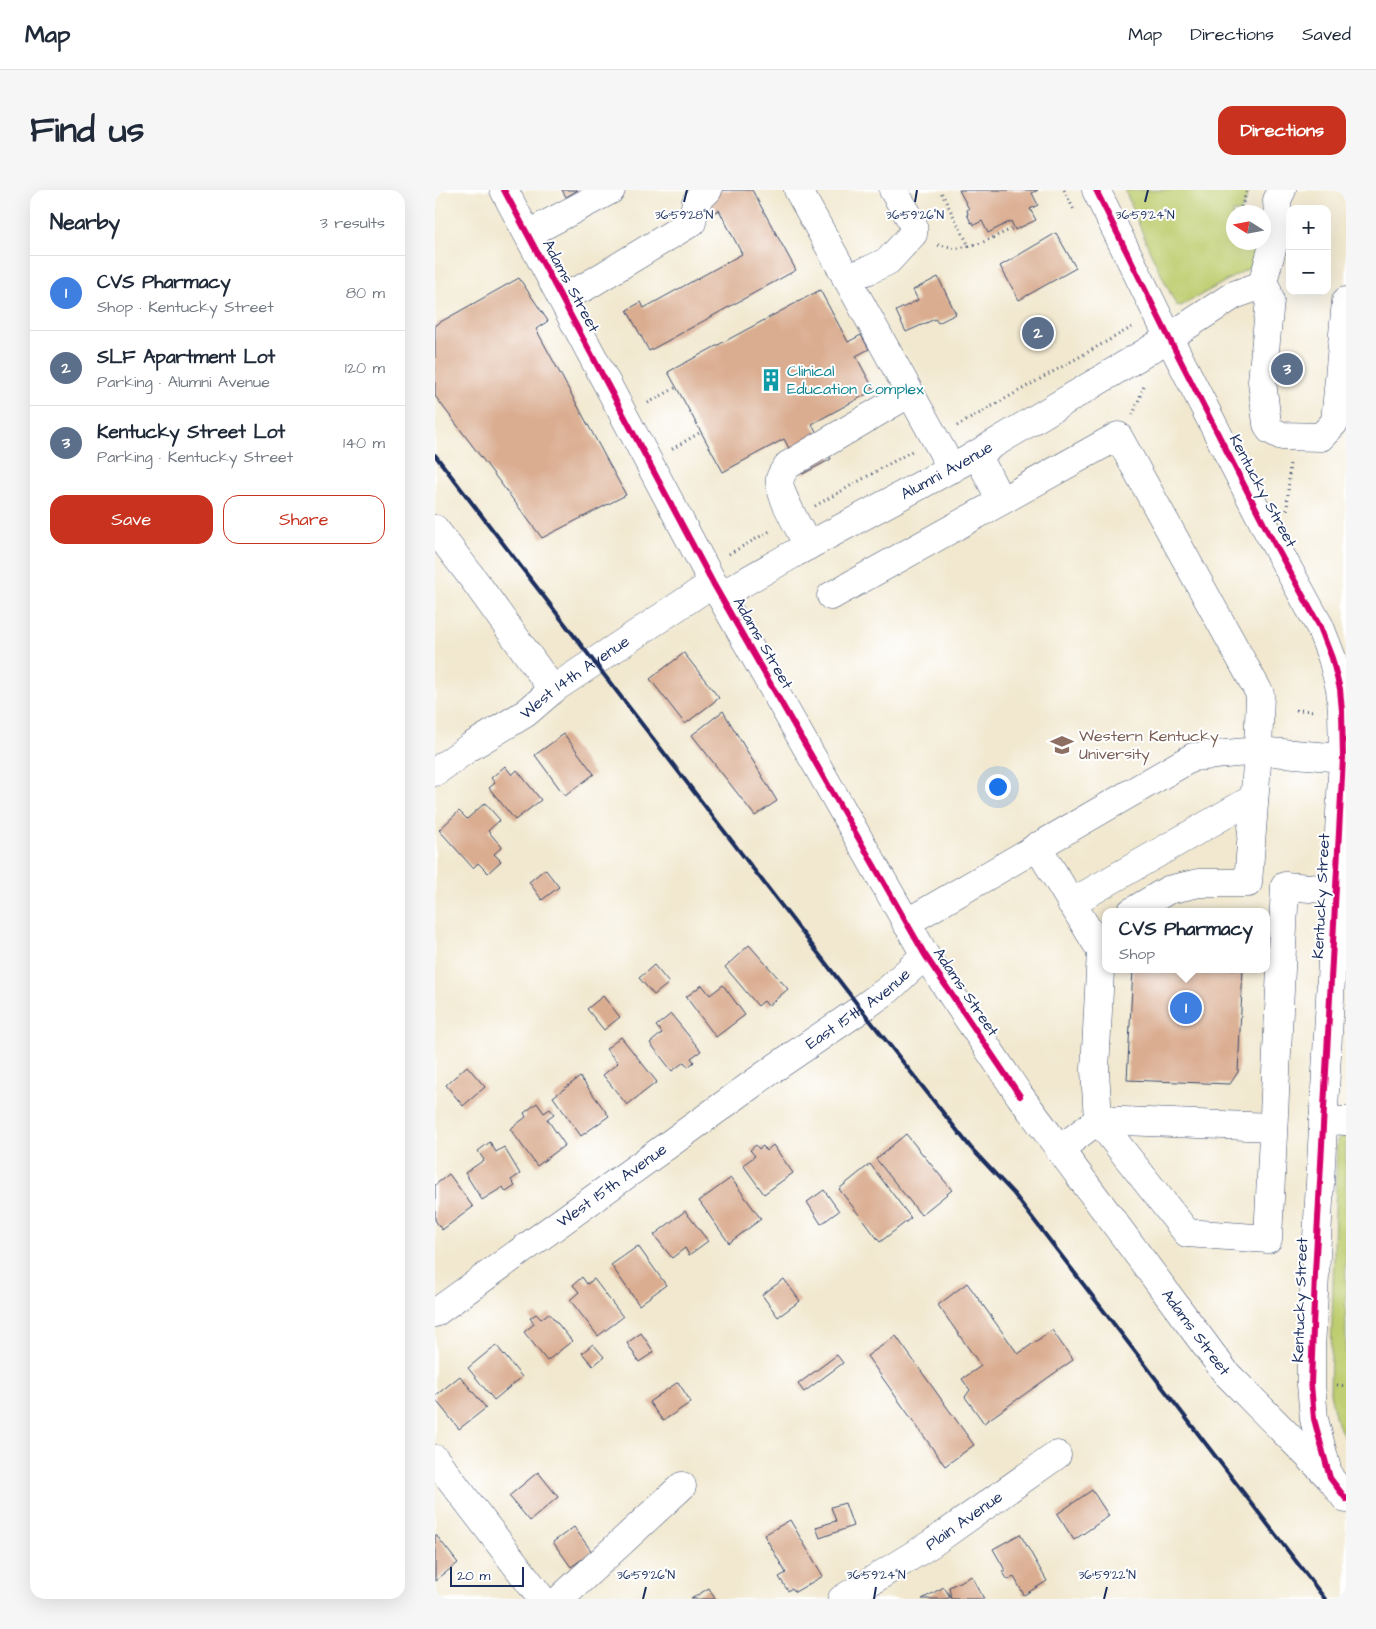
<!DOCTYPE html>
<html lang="en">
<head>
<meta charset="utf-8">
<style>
	:root { --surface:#fff; --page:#f6f6f7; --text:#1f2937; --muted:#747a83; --line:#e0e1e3; --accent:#c8321e }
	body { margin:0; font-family:"Architects Daughter",sans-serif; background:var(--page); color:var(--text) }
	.controls { position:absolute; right:15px; top:15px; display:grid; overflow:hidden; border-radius:10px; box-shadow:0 5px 20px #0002 }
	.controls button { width:45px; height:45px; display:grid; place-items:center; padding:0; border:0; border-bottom:1px solid var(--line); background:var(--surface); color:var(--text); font:25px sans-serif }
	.compass { position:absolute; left:791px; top:15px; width:45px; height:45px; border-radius:50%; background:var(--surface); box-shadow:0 5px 20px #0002; rotate:281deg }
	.scale { position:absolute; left:15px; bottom:12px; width:74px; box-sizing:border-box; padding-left:5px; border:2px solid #1b2f5e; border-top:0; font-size:14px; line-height:18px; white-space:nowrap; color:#1b2f5e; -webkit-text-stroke:4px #fff; paint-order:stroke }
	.you { position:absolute; left:562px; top:596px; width:18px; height:18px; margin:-12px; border:4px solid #fff; border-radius:50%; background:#1a73e8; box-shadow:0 0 0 8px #1a73e833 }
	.badge { display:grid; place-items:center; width:32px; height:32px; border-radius:50%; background:var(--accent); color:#fff; font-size:16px; font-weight:700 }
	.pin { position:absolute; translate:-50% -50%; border:2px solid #fff; box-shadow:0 1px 5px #0006 }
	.popup { position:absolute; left:667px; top:718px; width:168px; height:65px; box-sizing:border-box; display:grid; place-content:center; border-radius:10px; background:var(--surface); filter:drop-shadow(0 1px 4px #0005); font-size:16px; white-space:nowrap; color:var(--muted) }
	.popup b { font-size:19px; color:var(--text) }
	.popup::after { content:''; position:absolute; left:50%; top:100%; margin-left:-10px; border:10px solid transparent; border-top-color:var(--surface) }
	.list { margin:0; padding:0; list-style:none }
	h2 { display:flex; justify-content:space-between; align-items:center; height:65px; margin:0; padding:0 20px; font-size:21px }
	h2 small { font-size:16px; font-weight:400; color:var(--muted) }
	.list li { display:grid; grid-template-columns:32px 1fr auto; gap:15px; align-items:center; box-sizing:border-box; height:75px; padding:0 20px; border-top:1px solid var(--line) }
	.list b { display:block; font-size:19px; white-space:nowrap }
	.list p { margin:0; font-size:16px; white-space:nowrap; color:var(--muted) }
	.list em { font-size:16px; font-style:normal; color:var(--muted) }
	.actions { display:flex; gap:10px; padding:15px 20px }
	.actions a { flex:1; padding:11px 0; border:1px solid var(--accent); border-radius:15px; text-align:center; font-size:18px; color:var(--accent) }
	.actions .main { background:var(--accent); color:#fff }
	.map { position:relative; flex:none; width:911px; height:1409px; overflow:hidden; border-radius:15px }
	header { display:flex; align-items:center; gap:30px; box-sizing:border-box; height:70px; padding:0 25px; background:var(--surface); border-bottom:1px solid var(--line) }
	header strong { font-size:24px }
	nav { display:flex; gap:28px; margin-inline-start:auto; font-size:18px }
	.intro { display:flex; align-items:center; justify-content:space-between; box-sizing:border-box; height:120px; padding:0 30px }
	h1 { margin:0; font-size:35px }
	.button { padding:12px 22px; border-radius:15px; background:var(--accent); color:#fff; font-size:18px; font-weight:700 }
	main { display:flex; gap:30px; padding:0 30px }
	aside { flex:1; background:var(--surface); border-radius:15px; box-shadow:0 5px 20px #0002 }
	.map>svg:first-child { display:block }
	.green { fill:#becd6f; stroke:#6c7e66 }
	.building { fill:#daad91 }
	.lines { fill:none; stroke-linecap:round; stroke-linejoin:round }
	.minor-casing { stroke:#3b4b6f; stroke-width:29 }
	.major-casing { stroke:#3b4b6f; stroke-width:29 }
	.path { stroke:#3b4b6f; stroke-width:3; stroke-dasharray:1 4; stroke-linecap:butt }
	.minor { stroke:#fff; stroke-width:28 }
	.major { stroke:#fff; stroke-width:28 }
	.rail { stroke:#1b2f5e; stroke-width:4 }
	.cycleway-casing { stroke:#fff; stroke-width:9 }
	.cycleway { stroke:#d6006c; stroke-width:6 }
	.ticks { fill:none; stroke:#1b2f5e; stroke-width:2 }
	.labels { text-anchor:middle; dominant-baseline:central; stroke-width:4; stroke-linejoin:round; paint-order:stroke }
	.street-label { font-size:16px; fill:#1b2f5e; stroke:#fff }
	.culture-label { font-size:16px; fill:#0d838f; stroke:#fff; text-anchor:start }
	.education-label { font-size:16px; fill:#785e54; stroke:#fff; text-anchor:start }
	.ticks-label { font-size:12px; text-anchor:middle; fill:#1b2f5e; stroke:#fff; stroke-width:4; stroke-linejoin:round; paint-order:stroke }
</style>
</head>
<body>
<header>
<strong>Map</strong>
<nav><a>Map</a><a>Directions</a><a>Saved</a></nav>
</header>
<div class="intro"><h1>Find us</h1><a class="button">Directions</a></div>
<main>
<aside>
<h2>Nearby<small>3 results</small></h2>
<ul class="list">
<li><span class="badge" style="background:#3f7fe0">1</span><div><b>CVS Pharmacy</b><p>Shop · Kentucky Street</p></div><em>80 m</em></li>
<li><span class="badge" style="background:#5c6f8a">2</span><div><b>SLF Apartment Lot</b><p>Parking · Alumni Avenue</p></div><em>120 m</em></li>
<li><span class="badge" style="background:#5c6f8a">3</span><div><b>Kentucky Street Lot</b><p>Parking · Kentucky Street</p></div><em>140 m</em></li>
</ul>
<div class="actions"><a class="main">Save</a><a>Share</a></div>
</aside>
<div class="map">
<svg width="911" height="1409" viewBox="0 0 911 1409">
	<rect width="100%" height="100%" fill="#fff"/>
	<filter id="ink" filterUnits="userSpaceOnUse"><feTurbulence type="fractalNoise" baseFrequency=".02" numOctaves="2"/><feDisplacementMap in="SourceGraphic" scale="10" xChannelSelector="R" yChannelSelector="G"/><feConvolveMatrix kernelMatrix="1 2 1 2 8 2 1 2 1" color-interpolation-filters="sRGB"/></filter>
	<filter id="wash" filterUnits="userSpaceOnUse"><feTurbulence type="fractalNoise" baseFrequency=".0096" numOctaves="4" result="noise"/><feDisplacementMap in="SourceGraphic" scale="20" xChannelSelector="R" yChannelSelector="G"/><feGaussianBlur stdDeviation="1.12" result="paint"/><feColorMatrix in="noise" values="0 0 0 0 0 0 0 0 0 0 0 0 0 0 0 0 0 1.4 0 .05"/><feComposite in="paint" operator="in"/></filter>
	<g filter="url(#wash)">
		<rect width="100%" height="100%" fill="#f1e8cf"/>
		<path class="green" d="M690,0h125l-9,22h-8v30l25,1 -7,24 -70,39 -5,-1 -27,-56z
			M911,943v306l-9,-15 -7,-31 7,-253z"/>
		<g id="blocks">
			<path class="building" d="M127,0h16l-12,7z
				M285,0h32l44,80 -147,81 -22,-41 14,-8 3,6 98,-54 -23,-44 -7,4 -7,-15z
				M524,0h79l-6,3 6,12 -8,4 6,11 -21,10 -4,-9 -23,12 -6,-12 -8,4 -1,-3 -2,1 -4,-9h1l-1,-4 2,-1z
				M621,43l20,35 -57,32 -19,-34z
				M503,87l18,37 -18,9 -3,-4 -29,13 -10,-21 22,-11 -5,-10z
				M84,88l29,43 -12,8 90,166 -84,43 -107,-142v-71z
				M385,100l28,52 13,-7 8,14 -13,7 18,34 -62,34 19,35 -28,15 -19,-35 -61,33 -55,-100z
				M249,463l35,45 -34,26 -35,-45z
				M288,521l54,90 -22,15 -63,-81z
				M129,544l30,40 -29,22 -30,-41z
				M70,576l7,9 5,-5 24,30 -26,20 -26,-32 6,-5 -4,-5z
				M50,613l15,17 -12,11 14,16 -8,7 7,7 -13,12 -10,-10 -5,5 -34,-38 20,-19 8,8z
				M110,679l14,18 -17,13 -13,-18z
				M314,755l39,44 -20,17 -4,-5 -6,5 -33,-39z
				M219,775l15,18 -15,12 -15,-17z
				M698,779h110l-5,103 -8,12 -103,-4z
				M267,795l8,10 13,-10 22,30 -29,22 -30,-40z
				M168,806l17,21 -16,13 -17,-21z
				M236,824l30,37 -10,7 3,4 -6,5 -4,-5 -12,9 -22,-28 12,-10 -6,-7z
				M186,847l36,45 -30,23 -24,-30 15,-12 -12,-14z
				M32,876l18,21 -22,19 -17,-21z
				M145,887l29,39 -28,20 -28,-39z
				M102,913l7,10 6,-4 4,5 -7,5 18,26 -28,21 -27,-37 16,-12 -2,-4z
				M471,944l46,56 -31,25 -45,-56z
				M55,952l6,10 8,-5 16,27 -9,6 4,6 -9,6 -3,-5 -21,13 -17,-27 19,-13 -6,-9z
				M321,955l3,4 4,-3 3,5 7,-6 20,28 -29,21 -21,-29 12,-9 -5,-6z
				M435,974l41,54 -31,24 -41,-53z
				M14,984l24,33 -31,23 -7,-10v-35z
				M296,988l30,41 -32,24 -30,-42z
				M389,1000l15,21 -18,13 -14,-22z
				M250,1021l23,30 -19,14 -4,-7 -13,10 -18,-23z
				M203,1056l28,39 -27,20 -28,-40z
				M147,1087l5,7 7,-5 29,38 -25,19 -28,-36 9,-8 -6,-7z
				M349,1089l16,22 -22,16 -16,-22z
				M532,1093l51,71 34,-24 21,30 -89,63 -19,-26 5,-7 -8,-11 19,-13 -43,-61z
				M114,1123l23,28 -25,20 -23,-29 10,-8 -4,-6 6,-4 5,5z
				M206,1143l13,19 -15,10 -12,-19z
				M461,1146l78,109 -29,21 -78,-110z
				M158,1154l11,13 -11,9 -11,-13z
				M61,1155l26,32 -28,23 -26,-32z
				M402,1165l6,8 -39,29 -6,-8z
				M25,1186l26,32 -27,21 -24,-30v-3z
				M243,1192l13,20 -28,19 -14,-19z
				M103,1282l20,25 -28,24 -21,-25z
				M657,1300l17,26 -35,24 -17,-26z
				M410,1313l8,23 -33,12 -4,-11 20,-6 -5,-14z
				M355,1330l33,56 -28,16 -3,-4 -4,3 -9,-14 7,-4 -22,-38z
				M139,1337l18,25 -21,15 -18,-25z
				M585,1344l27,47 -23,14 -10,-18 -6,3 -6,-9 3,-1 -12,-21z
				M1,1345l22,28 -23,18v-45z
				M537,1386l12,23h-33l-2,-12z
				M509,1397l6,10 -4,2h-24z
				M274,1398l6,11h-24z"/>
		</g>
	</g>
	<g filter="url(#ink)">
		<use href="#blocks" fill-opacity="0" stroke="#3b4b6f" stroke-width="1"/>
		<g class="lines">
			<defs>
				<g id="minor">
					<path d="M363,0l154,279"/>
					<path d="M93,44l83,-44"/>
					<path d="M411,88l23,-8 19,-9 25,-27v-11l-20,-33"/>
					<path d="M827,95l5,4 3,11 -8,81 5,43 3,6 12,6 39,1 14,-15 11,-121"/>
					<path d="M827,95l12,-43 4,-24 -1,-18 5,-10"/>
					<path d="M126,107l24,-10 107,-65 4,-20 12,-12"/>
					<path d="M542,264l24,47"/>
					<path d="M0,339l39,51 79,110"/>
					<path d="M373,356c-6,-13 -31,-54 -28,-67 1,-5 4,-9 8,-14l122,-72"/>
					<path id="s1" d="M285,406l75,-43 172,-93 181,-109 86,-56 28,-10"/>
					<path d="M396,406l287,-160 142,258 -2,57 -10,132h-49l-31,7 -37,22"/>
					<path id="s2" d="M0,582l35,-25 56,-34 29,-25 158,-105"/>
					<path d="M602,656l64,105"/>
					<path d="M636,713l183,-105"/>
					<path d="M471,733l287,-166 65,-6 85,7"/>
					<path d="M663,930l89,113 81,6 17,-353 50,4"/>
					<path d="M663,930l175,7"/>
					<path d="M888,930l23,1"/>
					<path d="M624,960l39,-30 -3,-50 6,-119 5,-11"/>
					<path id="s3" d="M0,1123l341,-246 85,-58 28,-20 36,-34"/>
					<path d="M0,1269l107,140"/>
					<path d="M125,1409l122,-113"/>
					<path id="s4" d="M407,1409l89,-55 126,-89"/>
				</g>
				<g id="major">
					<path id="s5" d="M69,0l209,393 212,372 95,141 206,277 104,105 16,21"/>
					<path d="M661,0l73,148 98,192 53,97 12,31 8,31 2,22 1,47 -32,591v35l3,35 15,58"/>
				</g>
			</defs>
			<use href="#minor" class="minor-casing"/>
			<use href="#major" class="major-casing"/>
			<path class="path" d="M629,0l11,22
				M805,22l7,-22
				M503,55l20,3 11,-2 -29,-56
				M534,56l12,-3 33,-15
				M213,213l29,-16
				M698,225l12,-32
				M522,236l177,-100
				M237,259l29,-17
				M380,316l97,-55
				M852,320l3,-49
				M294,364l41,-23
				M861,520l20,1
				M902,1195l9,1"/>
			<use href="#minor" class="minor"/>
			<use href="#major" class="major"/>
			<path class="rail" d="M0,265l426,554 110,139 43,46 311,405"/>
			<defs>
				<path id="cycleway" d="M69,0l209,393 212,372 95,141
					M661,0l73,148 98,192 53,97 12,31 8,31 2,22 1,47 -28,516 -4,110 3,35 16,59 16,21"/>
			</defs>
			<use href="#cycleway" class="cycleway-casing"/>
			<use href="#cycleway" class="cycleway"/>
		</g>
	</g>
	<path class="ticks" d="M249,12l3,-12M480,12l2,-12M710,12l3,-12M208,1409l3,-12M439,1409l2,-12M669,1409l3,-12"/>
	<defs>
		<symbol id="building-bare" viewBox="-9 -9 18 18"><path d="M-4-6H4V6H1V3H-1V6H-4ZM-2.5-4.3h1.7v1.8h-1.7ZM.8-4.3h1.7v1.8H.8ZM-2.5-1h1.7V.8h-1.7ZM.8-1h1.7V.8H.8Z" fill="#0f9aa8" stroke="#fff" stroke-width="2.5" paint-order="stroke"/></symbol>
		<symbol id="university-bare" viewBox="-9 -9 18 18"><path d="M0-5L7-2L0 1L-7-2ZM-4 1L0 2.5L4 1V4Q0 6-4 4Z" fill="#8d6e63" stroke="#fff" stroke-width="2.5" paint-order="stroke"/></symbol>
	</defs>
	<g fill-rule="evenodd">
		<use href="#building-bare" x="320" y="174" width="32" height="32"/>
		<use href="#university-bare" x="611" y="539" width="32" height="32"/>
	</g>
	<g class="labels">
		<g class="street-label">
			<text transform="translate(136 96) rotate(62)">Adams Street</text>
			<text stroke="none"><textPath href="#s1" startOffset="259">Alumni Avenue</textPath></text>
			<text transform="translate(828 301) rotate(62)">Kentucky Street</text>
			<text transform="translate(328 453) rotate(60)">Adams Street</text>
			<text stroke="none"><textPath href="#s2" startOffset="169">West 14th Avenue</textPath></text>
			<text transform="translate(886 706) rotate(-87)">Kentucky Street</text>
			<text transform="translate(531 802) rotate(56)">Adams Street</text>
			<text stroke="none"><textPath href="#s3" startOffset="521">East 15th Avenue</textPath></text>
			<text stroke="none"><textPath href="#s3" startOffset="218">West 15th Avenue</textPath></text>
			<text transform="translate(865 1110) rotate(-88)">Kentucky Street</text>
			<text stroke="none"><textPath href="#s5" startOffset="1338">Adams Street</textPath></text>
			<text stroke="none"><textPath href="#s4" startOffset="145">Plain Avenue</textPath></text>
		</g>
		<g class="culture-label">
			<text x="352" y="181">Clinical<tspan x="352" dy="18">Education Complex</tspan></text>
		</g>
		<g class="education-label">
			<text x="644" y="546">Western Kentucky<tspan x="644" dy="18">University</tspan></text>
		</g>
	</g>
	<g class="ticks-label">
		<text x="249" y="29">36°59'28"N</text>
		<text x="480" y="29">36°59'26"N</text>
		<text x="710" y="29">36°59'24"N</text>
		<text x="211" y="1389">36°59'26"N</text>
		<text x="441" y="1389">36°59'24"N</text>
		<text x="672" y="1389">36°59'22"N</text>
	</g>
</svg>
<div class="controls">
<button>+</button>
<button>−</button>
</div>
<svg class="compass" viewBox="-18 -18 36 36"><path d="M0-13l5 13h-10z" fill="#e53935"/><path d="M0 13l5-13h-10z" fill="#747a83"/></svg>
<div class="scale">20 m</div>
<div class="you"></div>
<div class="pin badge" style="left:751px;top:818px;background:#3f7fe0">1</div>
<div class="popup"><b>CVS Pharmacy</b>Shop</div>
<div class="pin badge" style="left:603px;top:143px;background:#5c6f8a">2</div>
<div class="pin badge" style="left:852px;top:179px;background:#5c6f8a">3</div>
</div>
</main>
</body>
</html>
